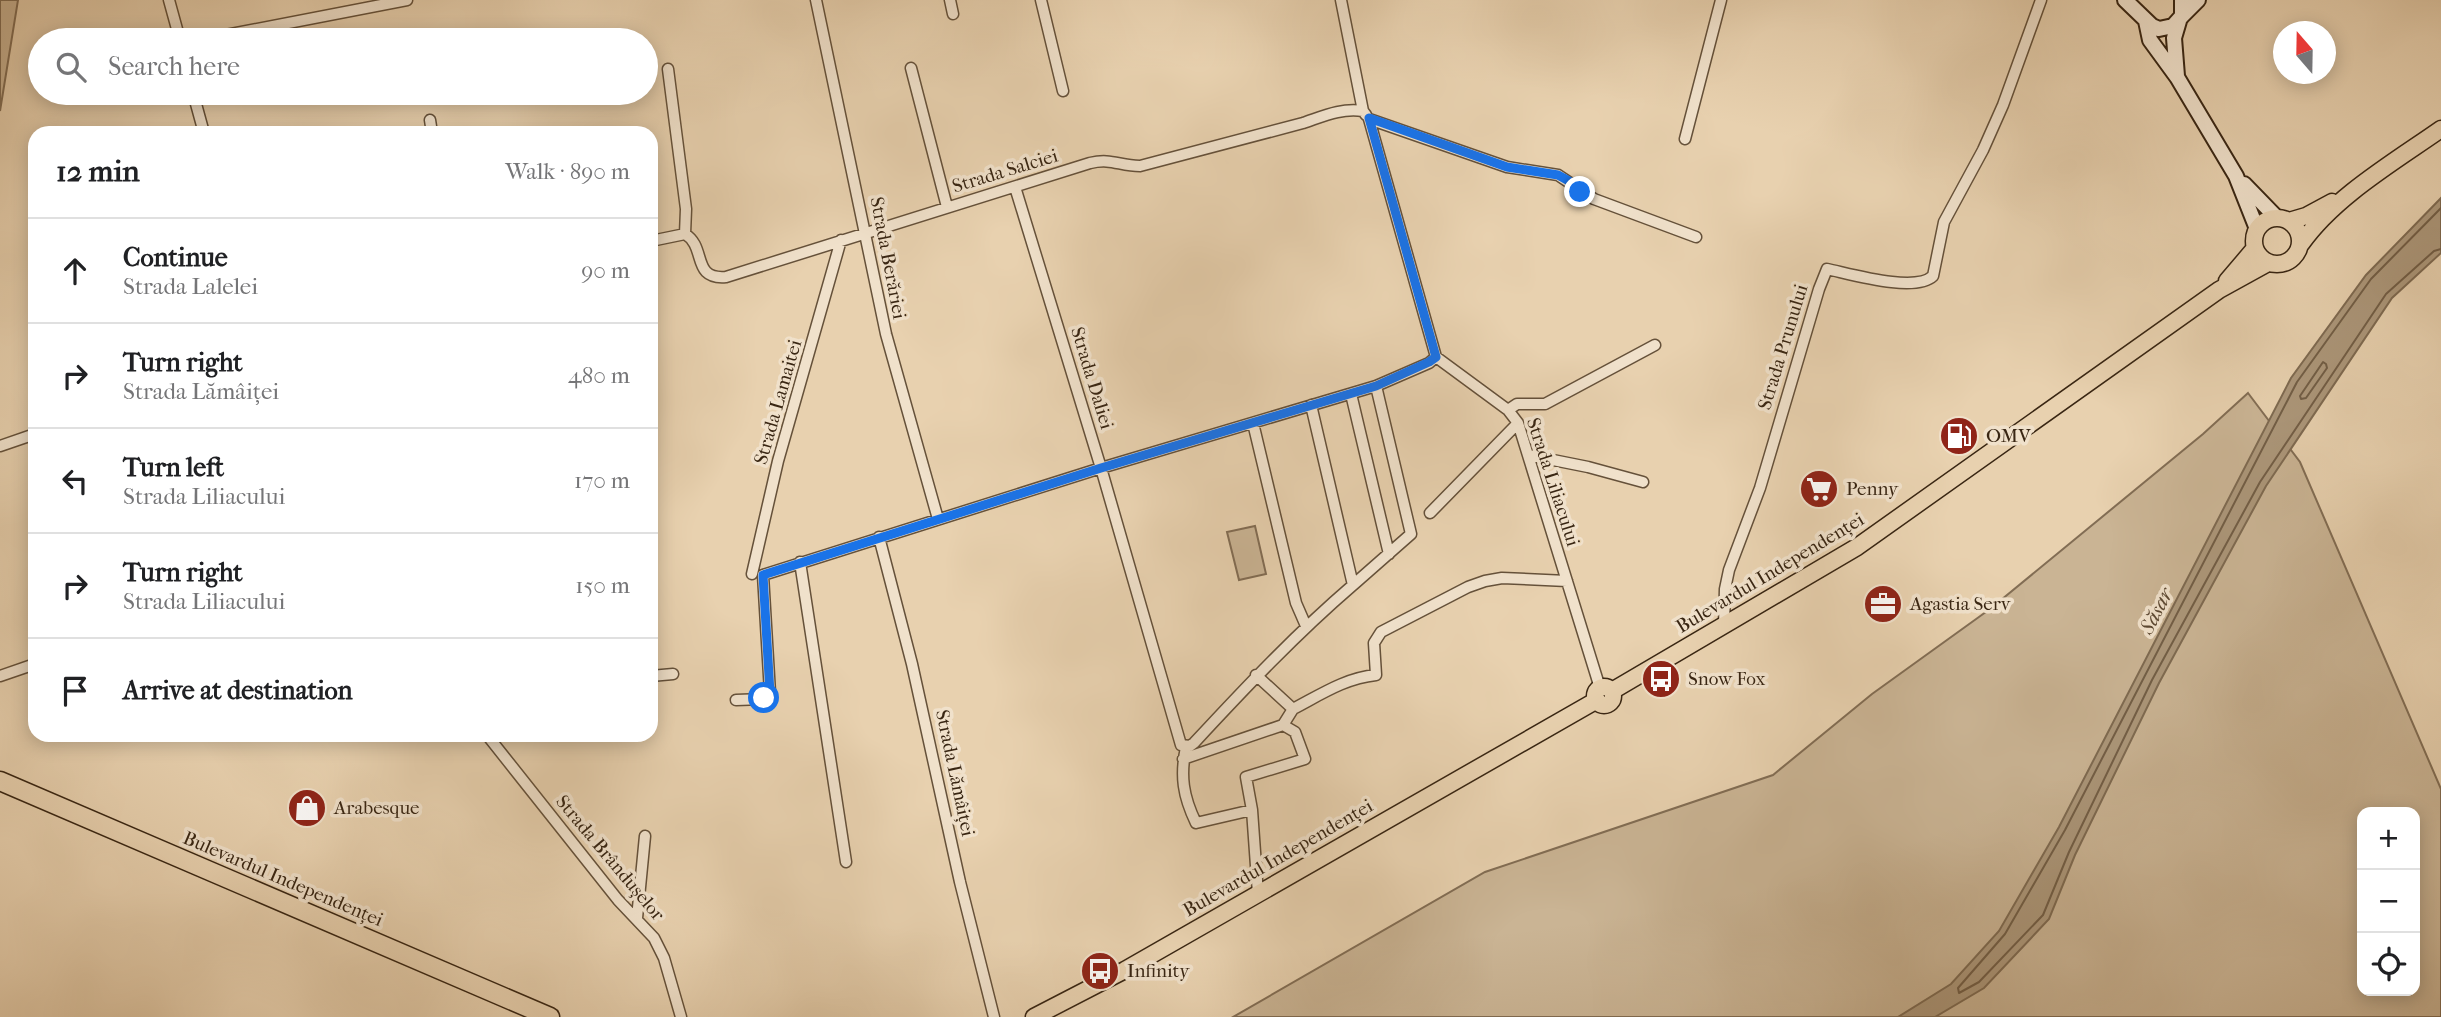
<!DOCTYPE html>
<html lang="en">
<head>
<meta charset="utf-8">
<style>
	:root { --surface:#fff; --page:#f6f6f6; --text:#202124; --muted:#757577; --line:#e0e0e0 }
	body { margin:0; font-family:"IM FELL French Canon",serif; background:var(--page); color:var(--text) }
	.controls { position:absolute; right:21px; bottom:21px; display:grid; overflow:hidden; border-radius:14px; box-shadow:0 4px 18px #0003 }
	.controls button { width:63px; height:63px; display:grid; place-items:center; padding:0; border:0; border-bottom:2px solid var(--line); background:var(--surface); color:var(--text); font:35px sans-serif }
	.compass { position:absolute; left:2273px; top:21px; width:63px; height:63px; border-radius:50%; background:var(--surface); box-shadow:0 4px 18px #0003; rotate:340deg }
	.stop { position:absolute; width:21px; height:21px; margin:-16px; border:5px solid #1a73e8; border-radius:50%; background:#fff }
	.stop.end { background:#1a73e8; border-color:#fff; box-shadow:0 2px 7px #0008 }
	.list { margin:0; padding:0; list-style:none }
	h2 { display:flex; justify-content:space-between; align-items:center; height:91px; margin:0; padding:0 28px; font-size:30px }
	h2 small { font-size:23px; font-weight:400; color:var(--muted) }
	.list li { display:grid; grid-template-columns:46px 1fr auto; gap:21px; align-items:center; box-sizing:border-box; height:105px; padding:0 28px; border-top:2px solid var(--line) }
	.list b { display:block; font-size:26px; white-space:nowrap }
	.list p { margin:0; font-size:23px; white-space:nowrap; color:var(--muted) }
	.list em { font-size:23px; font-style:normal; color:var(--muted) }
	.icon { flex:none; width:38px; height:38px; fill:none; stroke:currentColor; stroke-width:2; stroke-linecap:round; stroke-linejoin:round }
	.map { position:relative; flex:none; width:2441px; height:1017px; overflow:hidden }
	.search { position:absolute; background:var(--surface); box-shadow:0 4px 18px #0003; left:28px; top:28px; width:630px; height:77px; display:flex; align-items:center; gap:18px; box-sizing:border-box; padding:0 24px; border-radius:38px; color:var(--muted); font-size:26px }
	.panel { position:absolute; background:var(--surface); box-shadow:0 4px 18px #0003; left:28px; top:126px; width:630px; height:616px; border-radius:21px }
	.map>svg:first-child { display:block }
	.green { fill:#cab494; stroke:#826d54; stroke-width:2; fill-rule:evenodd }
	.water { fill:#ac977a; stroke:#7e6a51; stroke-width:2 }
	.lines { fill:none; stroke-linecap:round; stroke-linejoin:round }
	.shore { stroke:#725e46; stroke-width:2 }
	.street-casing { stroke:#65513a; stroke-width:13 }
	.secondary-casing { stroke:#392613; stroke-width:18 }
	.primary-casing { stroke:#392613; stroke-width:19 }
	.highway-casing { stroke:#392613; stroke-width:21 }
	.street { stroke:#f0e1cb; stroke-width:10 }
	.secondary { stroke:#f0e1cb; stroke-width:14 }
	.primary { stroke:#e8d1af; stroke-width:16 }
	.highway { stroke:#e8d1af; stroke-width:18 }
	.route { stroke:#1a73e8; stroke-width:9 }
	.labels { text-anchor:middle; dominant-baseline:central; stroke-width:7; stroke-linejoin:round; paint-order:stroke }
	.street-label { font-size:19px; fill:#392613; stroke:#f0e1cb }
	.poi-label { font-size:19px; fill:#392613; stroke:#f0e1cb; text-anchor:start }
	.water-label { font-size:21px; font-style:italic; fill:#5c4832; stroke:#f0e1cb }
</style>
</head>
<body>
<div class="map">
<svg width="2441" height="1017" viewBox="0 0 2441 1017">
	<rect width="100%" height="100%" fill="#e8d1af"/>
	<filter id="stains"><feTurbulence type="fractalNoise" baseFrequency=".00286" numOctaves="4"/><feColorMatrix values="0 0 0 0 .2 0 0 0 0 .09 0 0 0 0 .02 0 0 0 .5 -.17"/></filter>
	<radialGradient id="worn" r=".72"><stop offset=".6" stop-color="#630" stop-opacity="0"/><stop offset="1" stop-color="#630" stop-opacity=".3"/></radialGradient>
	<path class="green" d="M0,0h18l-18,111z
		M2248,393l52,69 141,327v228h-1208l252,-145 288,-97 99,-81 118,-85 213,-175zM2362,812h53v179h-53z
		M1255,526l11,48 -27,6 -12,-48z"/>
	<path class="water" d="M2441,198v55l-49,45 -126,188 -107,197 -84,172 -26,64 -65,69 -49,29h-37l53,-33 48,-53 60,-104 232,-449 75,-103z"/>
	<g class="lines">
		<path class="shore" d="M2441,208l-70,71 -74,103 -232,448 -60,104 -47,54 1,5 20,-11 64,-67 26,-63 83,-172 108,-198 126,-188 48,-43 7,-2
			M2323,362l3,2 1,4 -21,30 -5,1 -1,-3z"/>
		<defs>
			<path id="street" d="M169,0l11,40
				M816,0l70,334 52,185
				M950,0l3,14
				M1041,0l22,91
				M1341,0l22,111 3,4
				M200,40l207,-40
				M911,68l36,139
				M193,93l11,40
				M430,120l2,13
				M1685,139l36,-139
				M1015,187l86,281 80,277 9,1 4,-3c51,-55 102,-109 159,-158l-42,-180
				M685,234c22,13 6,46 41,43l364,-114c22,-5 29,3 50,3l163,-43c21,-7 37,-15 60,-12
				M651,241l34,-7 1,-25 -18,-140
				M1351,394l38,160
				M1508,410l9,-6h28l110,-59
				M1253,423l43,180 10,23
				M0,446l35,-12
				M1528,455l60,12 55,15
				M1430,513l88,-90
				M879,537l33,127 48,218 34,135
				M800,562l46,300
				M752,574l26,-113 63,-221
				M1353,585l58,-51 -35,-148
				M1724,625l1,-36 4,-19 31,-82 59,-199 8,-20c24,5 88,24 106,7l11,-54 39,-72 20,-45 38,-105
				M1256,675l37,34c27,-14 52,-31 83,-34l-2,-32 7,-11 87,-45 17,-6 17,-3 65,3
				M0,676l35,-12
				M651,676l22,-2
				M1600,688l-82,-265 -10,-13 -72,-53 -67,-238 138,48 51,8 36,24 102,38
				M736,700l28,-1 6,-6 -7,-118 338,-107 275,-82 53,-23 7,-6
				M487,735l131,165 36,38 10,20 17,59
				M1186,747c-6,29 -3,49 10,76l56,-13
				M1183,759l100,-34
				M1258,894l-6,-84 -6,-33 59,-18 -10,-27 -12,-7 10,-16
				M637,918l8,-82"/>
			<path id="secondary" d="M2125,0l27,26 7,3 14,-3 9,-10v-16
				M2182,16l16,-16
				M2146,21l4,19 27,37 59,99 21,53
				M2177,76l-3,-38 5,-17
				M2244,184l33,34"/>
			<path id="primary" d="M2254 241a23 23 0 1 1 46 0a23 23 0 1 1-46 0Z
				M2289,221l17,-5 26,-14
				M2301,244c33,-47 93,-82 140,-115
				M2227,281l28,-33
				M1595 696a9 9 0 1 1 18 0a9 9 0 1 1-18 0Z
				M1612,691l245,-144 362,-257 49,-27
				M1034,1017l91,-47 472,-270"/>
			<path id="highway" d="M0,781l550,236"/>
		</defs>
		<use href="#street" class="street-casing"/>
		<use href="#secondary" class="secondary-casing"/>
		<use href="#primary" class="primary-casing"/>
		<use href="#highway" class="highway-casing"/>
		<use href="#street" class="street"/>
		<use href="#secondary" class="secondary"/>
		<use href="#primary" class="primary"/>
		<use href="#highway" class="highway"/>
	</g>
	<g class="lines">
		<path class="route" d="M764,698l6,-5 -7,-118 338,-107 275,-82 53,-24 7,-5 -67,-239 138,49 51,8 11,6 11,11"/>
	</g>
	<defs>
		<symbol id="fuel-disc" viewBox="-11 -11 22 22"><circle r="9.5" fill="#8f2418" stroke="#f0e1cb"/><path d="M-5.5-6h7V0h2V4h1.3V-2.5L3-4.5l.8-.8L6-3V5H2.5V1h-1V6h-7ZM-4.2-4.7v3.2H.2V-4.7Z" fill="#fff"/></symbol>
		<symbol id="supermarket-disc" viewBox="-11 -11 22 22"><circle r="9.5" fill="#8f2418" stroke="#f0e1cb"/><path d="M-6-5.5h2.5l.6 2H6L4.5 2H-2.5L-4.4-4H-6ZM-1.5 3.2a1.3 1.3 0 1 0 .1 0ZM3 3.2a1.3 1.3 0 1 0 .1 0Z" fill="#fff"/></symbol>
		<symbol id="office-disc" viewBox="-11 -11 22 22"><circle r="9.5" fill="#8f2418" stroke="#f0e1cb"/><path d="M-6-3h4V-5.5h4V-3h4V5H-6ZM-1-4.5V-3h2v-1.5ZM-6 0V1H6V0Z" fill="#fff"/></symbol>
		<symbol id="bus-disc" viewBox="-11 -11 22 22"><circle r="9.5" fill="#8f2418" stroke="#f0e1cb"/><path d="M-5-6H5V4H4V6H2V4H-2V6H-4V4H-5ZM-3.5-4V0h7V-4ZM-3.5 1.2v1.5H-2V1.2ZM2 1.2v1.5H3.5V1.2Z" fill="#fff"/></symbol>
		<symbol id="shop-disc" viewBox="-11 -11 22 22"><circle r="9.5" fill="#8f2418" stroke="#f0e1cb"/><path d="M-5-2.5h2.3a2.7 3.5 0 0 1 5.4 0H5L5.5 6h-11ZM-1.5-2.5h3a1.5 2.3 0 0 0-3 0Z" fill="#fff"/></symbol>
	</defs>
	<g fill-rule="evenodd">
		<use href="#fuel-disc" x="1937" y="414" width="44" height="44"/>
		<use href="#supermarket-disc" x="1797" y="467" width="44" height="44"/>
		<use href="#office-disc" x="1861" y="582" width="44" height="44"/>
		<use href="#bus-disc" x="1639" y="657" width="44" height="44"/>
		<use href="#shop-disc" x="285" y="786" width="44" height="44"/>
		<use href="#bus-disc" x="1078" y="949" width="44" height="44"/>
	</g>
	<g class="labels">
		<g class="street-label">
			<text transform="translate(1005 171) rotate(-17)">Strada Salciei</text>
			<text transform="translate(888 258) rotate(79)">Strada Berăriei</text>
			<text transform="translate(1783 347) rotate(-73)">Strada Prunului</text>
			<text transform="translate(1092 378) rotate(73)">Strada Daliei</text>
			<text transform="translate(778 402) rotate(-74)">Strada Lamaitei</text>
			<text transform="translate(1553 482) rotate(72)">Strada Liliacului</text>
			<text transform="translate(1770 573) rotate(-31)">Bulevardul Independenței</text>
			<text transform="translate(955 773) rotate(78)">Strada Lămâiței</text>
			<text transform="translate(610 858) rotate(50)">Strada Brândușelor</text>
			<text transform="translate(1278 858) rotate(-30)">Bulevardul Independenței</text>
			<text transform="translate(283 879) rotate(23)">Bulevardul Independenței</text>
		</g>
		<g class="poi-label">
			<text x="1986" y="436">OMV</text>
			<text x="1846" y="489">Penny</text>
			<text x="1910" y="604">Agastia Serv</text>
			<text x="1688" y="679">Snow Fox</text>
			<text x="334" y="808">Arabesque</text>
			<text x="1127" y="971">Infinity</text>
		</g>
		<g class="water-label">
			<text transform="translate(2156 611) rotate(-63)">Săsar</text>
		</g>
	</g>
	<rect width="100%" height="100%" filter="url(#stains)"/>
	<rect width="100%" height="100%" fill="url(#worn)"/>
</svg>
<div class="controls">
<button>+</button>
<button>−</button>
<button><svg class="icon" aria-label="locate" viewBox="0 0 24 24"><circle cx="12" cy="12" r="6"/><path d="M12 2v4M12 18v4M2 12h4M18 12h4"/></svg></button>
</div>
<svg class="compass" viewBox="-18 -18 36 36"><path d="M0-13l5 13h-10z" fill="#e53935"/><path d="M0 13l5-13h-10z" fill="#757577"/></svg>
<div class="stop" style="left:764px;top:698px"></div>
<div class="stop end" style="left:1580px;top:192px"></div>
<div class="search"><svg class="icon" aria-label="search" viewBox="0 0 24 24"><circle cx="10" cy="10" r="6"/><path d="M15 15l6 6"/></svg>Search here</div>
<section class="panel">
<h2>12 min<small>Walk · 890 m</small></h2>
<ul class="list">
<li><svg class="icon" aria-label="ahead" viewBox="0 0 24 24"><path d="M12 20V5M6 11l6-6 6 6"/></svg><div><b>Continue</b><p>Strada Lalelei</p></div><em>90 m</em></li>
<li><svg class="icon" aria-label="right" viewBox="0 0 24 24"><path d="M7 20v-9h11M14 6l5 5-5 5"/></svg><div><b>Turn right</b><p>Strada Lămâiței</p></div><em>480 m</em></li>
<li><svg class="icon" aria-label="left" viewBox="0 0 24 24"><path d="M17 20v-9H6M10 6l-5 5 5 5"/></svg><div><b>Turn left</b><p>Strada Liliacului</p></div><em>170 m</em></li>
<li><svg class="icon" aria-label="right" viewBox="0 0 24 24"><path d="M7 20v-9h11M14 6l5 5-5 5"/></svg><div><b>Turn right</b><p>Strada Liliacului</p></div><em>150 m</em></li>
<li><svg class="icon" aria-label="arrive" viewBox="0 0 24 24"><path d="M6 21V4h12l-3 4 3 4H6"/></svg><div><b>Arrive at destination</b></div></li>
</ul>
</section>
</div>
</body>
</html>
